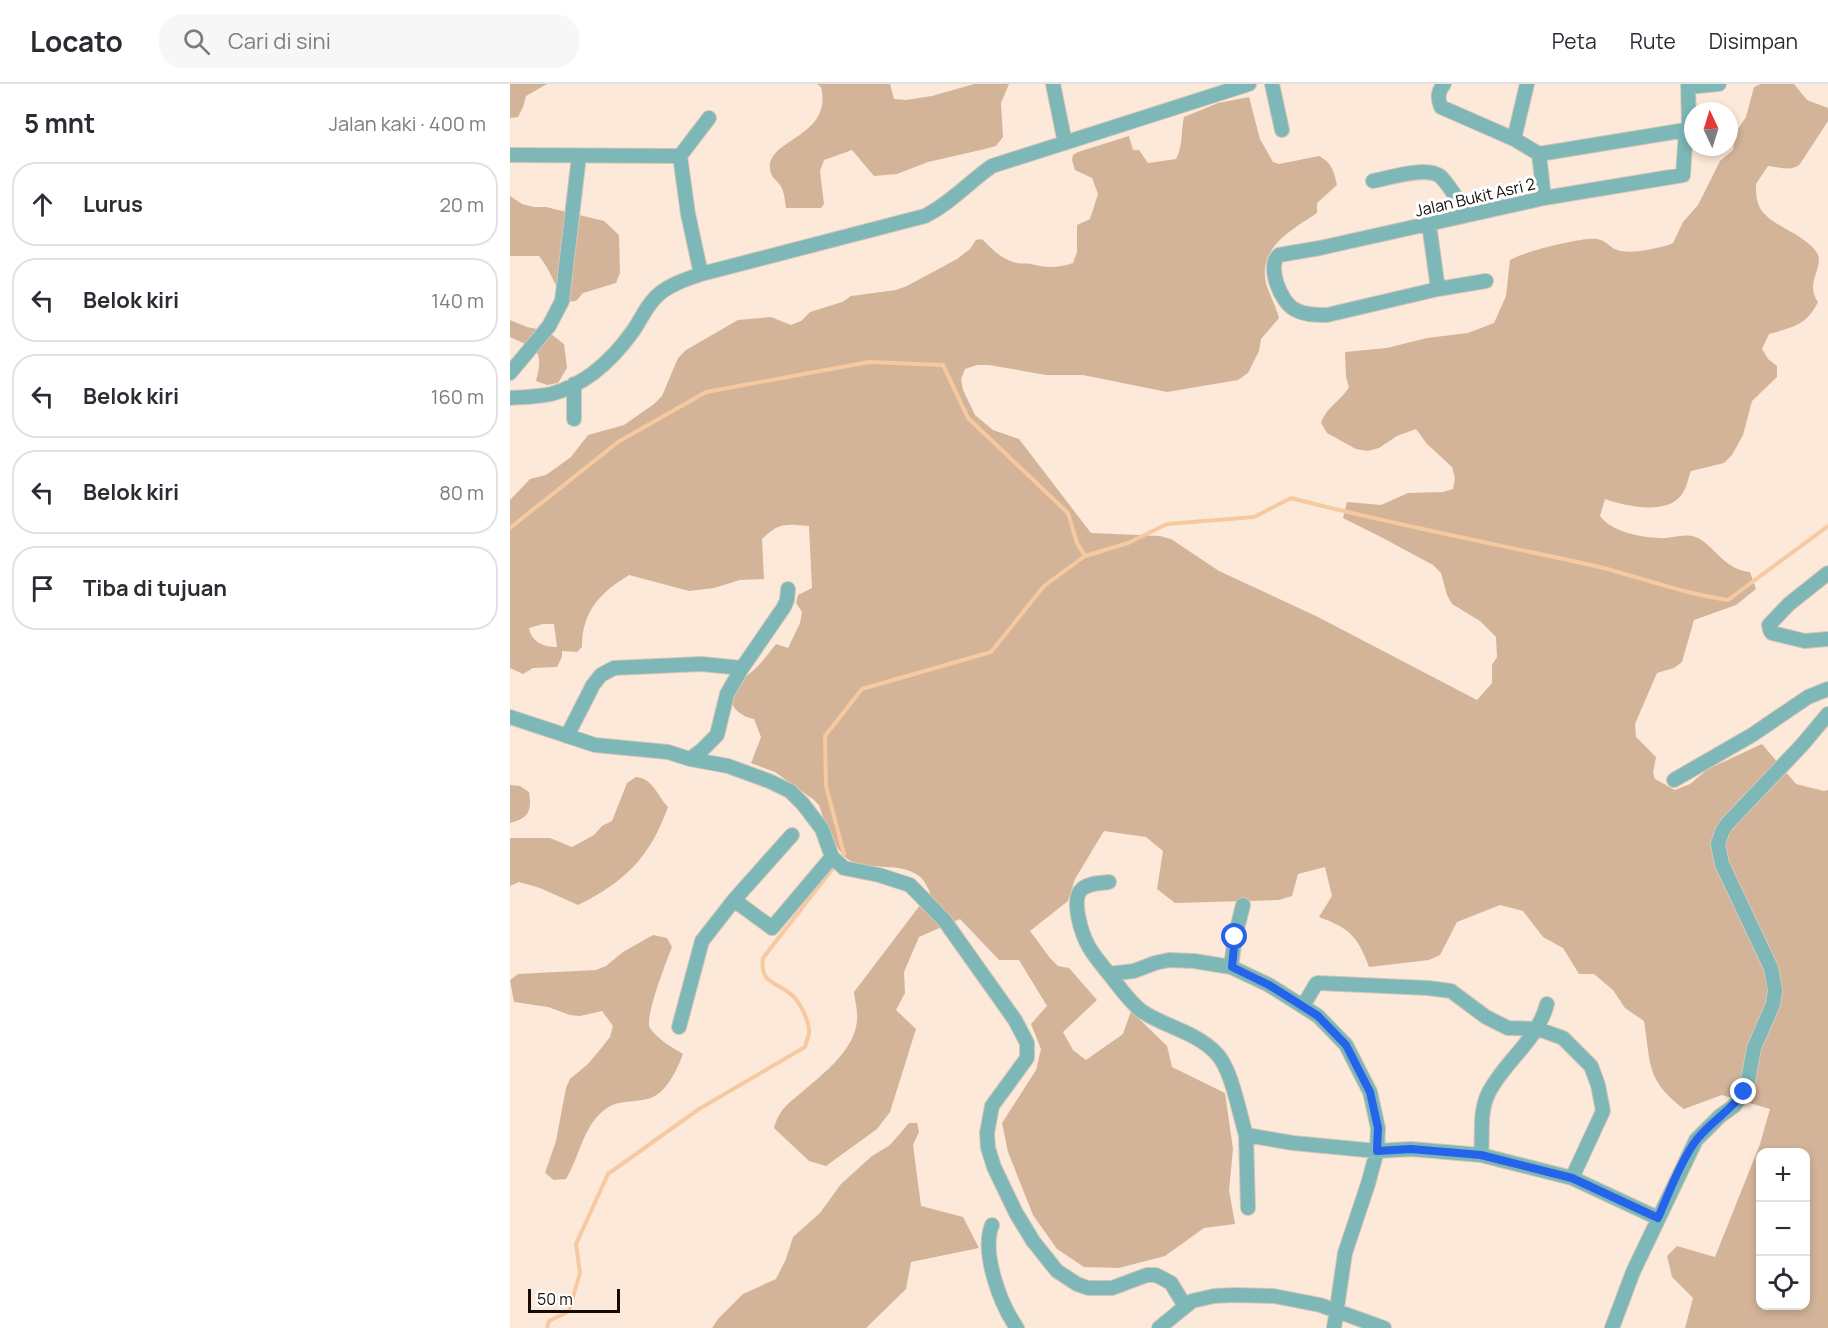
<!DOCTYPE html>
<html lang="id">
<head>
<meta charset="utf-8">
<style>
	:root { --surface:#fff; --page:#f7f7f7; --text:#2b2b33; --muted:#7c7c81; --line:#e1e1e2 }
	body { margin:0; font-family:Manrope,sans-serif; background:var(--page); color:var(--text) }
	.controls { position:absolute; right:18px; bottom:18px; display:grid; overflow:hidden; border-radius:12px; box-shadow:0 3px 9px #0003 }
	.controls button { width:54px; height:54px; display:grid; place-items:center; padding:0; border:0; border-bottom:2px solid var(--line); background:var(--surface); color:var(--text); font:30px sans-serif }
	.compass { position:absolute; left:1174px; top:18px; width:54px; height:54px; border-radius:50%; background:var(--surface); box-shadow:0 3px 9px #0003; rotate:356deg }
	.scale { position:absolute; left:18px; bottom:15px; width:92px; box-sizing:border-box; padding-left:6px; border:3px solid #130c06; border-top:0; font-size:16px; line-height:21px; white-space:nowrap; color:#130c06; -webkit-text-stroke:4px #fff; paint-order:stroke }
	.stop { position:absolute; width:18px; height:18px; margin:-14px; border:4px solid #2563eb; border-radius:50%; background:#fff }
	.stop.end { background:#2563eb; border-color:#fff; box-shadow:0 2px 6px #0008 }
	.list { margin:0; padding:0; list-style:none }
	h2 { display:flex; justify-content:space-between; align-items:center; height:78px; margin:0; padding:0 24px; font-size:26px }
	h2 small { font-size:20px; font-weight:400; color:var(--muted) }
	.list li { display:grid; grid-template-columns:39px 1fr auto; gap:18px; align-items:center; box-sizing:border-box; height:84px; margin:0 12px 12px; padding:0 12px; border:2px solid var(--line); border-radius:24px }
	.list b { display:block; font-size:22px; white-space:nowrap }
	.list em { font-size:20px; font-style:normal; color:var(--muted) }
	.icon { flex:none; width:33px; height:33px; fill:none; stroke:currentColor; stroke-width:2; stroke-linecap:round; stroke-linejoin:round }
	.map { position:relative; flex:none; width:1318px; height:1244px; overflow:hidden }
	header { display:flex; align-items:center; gap:36px; box-sizing:border-box; height:84px; padding:0 30px; background:var(--surface); border-bottom:2px solid var(--line) }
	header strong { font-size:28px }
	nav { display:flex; gap:33px; margin-inline-start:auto; font-size:21px }
	.search { width:420px; height:54px; background:var(--page); display:flex; align-items:center; gap:15px; box-sizing:border-box; padding:0 21px; border-radius:24px; color:var(--muted); font-size:22px }
	main { display:flex }
	aside { flex:1; background:var(--surface) }
	.map>svg:first-child { display:block }
	.green { fill:#d3b499; fill-rule:evenodd }
	.lines { fill:none; stroke-linecap:round; stroke-linejoin:round }
	.stream { stroke:#f6c9a1; stroke-width:4 }
	.minor-casing { stroke:#d7c6b7; stroke-width:16 }
	.minor { stroke:#7db7b7; stroke-width:14 }
	.route { stroke:#2563eb; stroke-width:8 }
	.labels { text-anchor:middle; dominant-baseline:central; stroke-width:6; stroke-linejoin:round; paint-order:stroke }
	.street-label { font-size:16px; fill:#130c06; stroke:#fff }
</style>
</head>
<body>
<header>
<strong>Locato</strong>
<div class="search"><svg class="icon" aria-label="search" viewBox="0 0 24 24"><circle cx="10" cy="10" r="6"/><path d="M15 15l6 6"/></svg>Cari di sini</div>
<nav><a>Peta</a><a>Rute</a><a>Disimpan</a></nav>
</header>
<main>
<aside>
<h2>5 mnt<small>Jalan kaki · 400 m</small></h2>
<ul class="list">
<li><svg class="icon" aria-label="ahead" viewBox="0 0 24 24"><path d="M12 20V5M6 11l6-6 6 6"/></svg><div><b>Lurus</b></div><em>20 m</em></li>
<li><svg class="icon" aria-label="left" viewBox="0 0 24 24"><path d="M17 20v-9H6M10 6l-5 5 5 5"/></svg><div><b>Belok kiri</b></div><em>140 m</em></li>
<li><svg class="icon" aria-label="left" viewBox="0 0 24 24"><path d="M17 20v-9H6M10 6l-5 5 5 5"/></svg><div><b>Belok kiri</b></div><em>160 m</em></li>
<li><svg class="icon" aria-label="left" viewBox="0 0 24 24"><path d="M17 20v-9H6M10 6l-5 5 5 5"/></svg><div><b>Belok kiri</b></div><em>80 m</em></li>
<li><svg class="icon" aria-label="arrive" viewBox="0 0 24 24"><path d="M6 21V4h12l-3 4 3 4H6"/></svg><div><b>Tiba di tujuan</b></div></li>
</ul>
</aside>
<div class="map">
<svg width="1318" height="1244" viewBox="0 0 1318 1244">
	<rect width="100%" height="100%" fill="#fce9d9"/>
	<path class="green" d="M0,0h37l-21,12 -3,11 -5,10 -8,1z
		M307,0h73l4,15 12,1 26,-4 42,-12h35l-8,19 2,34 -7,9 -11,3 -57,13 -31,12 -23,2 -22,-26 -28,10 -4,11 4,33 -3,4h-35c-1,-7 -2,-18 -6,-23 -4,-6 -9,-7 -10,-16 -3,-31 63,-31 51,-82z
		M1251,0h33l13,16 21,8v13l-28,43c-8,8 -21,3 -32,2l-12,18c0,6 0,13 2,19 6,22 46,29 59,50 8,14 -13,30 1,49 -12,24 -25,25 -49,32l-7,15 6,10 9,7v11l-25,24 -9,34 -11,20 -8,8 -33,8c-3,7 -4,17 -9,23 -14,22 -57,12 -77,5l-5,17c12,16 40,21 59,22 11,1 22,-4 33,-2 20,4 30,34 58,36l6,17 -20,16 -42,15 -12,42 -8,6 -17,5 -22,51 1,13 20,20 -3,16 2,6 20,11 15,-6 18,-15 54,-25 34,40 28,7 4,-1v538h-143l8,-30 -21,-21 -5,-21 10,-10 38,11 45,-113 10,-35 -48,-14 -38,14c-38,-29 -33,-44 -40,-88l-19,-13 -12,-18 -19,-16h-15l-16,-26 -20,-11 -20,-26 -23,-6 -43,17 -17,33 -11,5 -60,7c-12,-31 -18,-38 -50,-50l13,-21 -7,-29 -27,7 -6,22 -13,4 -104,3 -18,-14 6,-38 -17,-14 -42,-6 -29,48 -7,22 -38,30 20,27 8,8 11,2 28,32 -34,32 10,18 13,10 37,-26 8,-23 36,35 5,21 53,26 8,56 -4,41 6,34 -31,4 -39,28 -46,12 -35,-1 -27,-18 -24,-34 -25,-63 -6,-29 34,-53 5,-21 -10,-25 16,-18 -28,-46h-20l-39,-41 -41,18 -15,35 1,21 -9,17 20,19 -26,83 -13,17 -51,37 -17,-5 -35,-33c6,-20 13,-23 28,-36 21,-18 53,-42 55,-72 1,-9 -2,-19 -3,-28l76,-100c-3,-5 -6,-13 -11,-16 -20,-15 -46,-4 -68,-15 -15,-7 -27,-40 -32,-56l-5,-5 -39,-28 -24,-9 10,-26 -7,-18c-14,-3 -29,-14 -20,-30 5,-8 17,-16 24,-23 7,-7 12,-15 18,-22l12,4 12,-25 2,-11 -6,-9 2,-8 14,-7 -3,-62c-23,-2 -30,-4 -47,13l2,40 -24,1 -26,8 -25,3 -60,-16c-29,18 -47,36 -47,72l-5,5 -15,-1v6l-5,10 -24,1 -10,6 -13,-6v-168l20,-21 16,-4 25,-18 17,-22 36,-10 30,-21 8,-8 16,-38 8,-8 52,-30 33,-3 20,8 10,-4 9,-9 32,-10 9,-6 45,-6 11,-4 50,-27 13,-10 6,-9 6,-1c10,10 20,21 35,24 5,1 9,0 14,1 15,4 27,4 42,-1l4,-11v-27l13,-6 8,-25 -6,-16 -17,-8 -3,-10 1,-5 5,-3 51,-16 4,14h6l9,13 28,-4c7,-12 5,-29 8,-42l34,-14 31,-6 11,42 13,23 6,2 40,-8c13,7 15,15 18,29l-20,18v10c-25,17 -59,34 -51,70 3,11 10,23 13,35l-18,21 -2,12 -11,22 -10,7 -71,12 -84,-17h-37l-57,-10h-12l-12,4 -4,10 2,11 12,25 18,15 26,9 72,94 69,3 11,3 48,32 97,45 161,84 15,-17v-18l5,-8 -1,-20 -16,-16 -28,-17 -5,-9 -6,-22 -8,-8 -54,-29 -36,-18 4,-16 34,3 27,-12 35,-1 10,-3 2,-11 -3,-11 -25,-23 -11,-15 -19,7 -18,12 -11,3 -12,-2 -29,-16 -6,-10c6,-17 19,-21 28,-36l-3,-10 -1,-25 42,-4 40,-10 41,-5 26,-10 12,-27 4,-36c13,-8 72,-23 87,-21 9,1 12,8 20,11 11,5 45,-2 56,-7l10,-21 15,-17 22,-44 13,-11 3,-18 10,-15 8,-30zM33,540h11l3,23c-13,0 -25,-4 -28,-19zM1250,1068h46v154h-46z
		M0,112l12,8 12,3h12l58,14 15,14 1,38 -4,10 -33,10 -7,8 -10,1c-11,-14 -15,-32 -27,-46h-29z
		M0,236l17,7 20,4 17,13 3,24 -9,15 -11,2 -11,-4c8,-31 2,-31 -26,-44z
		M126,693c17,1 22,20 32,30 -18,50 -43,75 -90,98l-38,-17 -21,-6 -9,4v-48h40l22,9 22,-12 8,-9 10,-5 15,-38z
		M0,701l10,1 9,6c3,19 0,26 -19,31z
		M143,851l14,3 5,9c-5,13 -28,71 -22,81 7,11 23,20 33,26 -6,16 -18,42 -36,45 -16,4 -30,0 -44,12 -20,16 -24,47 -37,68l-12,1 -9,-7 11,-32 10,-53 4,-9 18,-15 15,-18 7,-9 3,-11 -11,-15 -22,5 -10,-1 -22,-8 -34,-5 -4,-22 8,-6 78,-4 10,-4 17,-14z
		M399,1039h8l2,9 -6,13 8,61 42,11 16,31 -68,14 -5,27 -40,39h-154l6,-9 25,-25 33,-15 10,-20 7,-22 27,-24 21,-29 31,-28 18,-11z"/>
	<g class="lines">
		<path class="stream" d="M0,444l108,-86 88,-50 163,-30 74,3 25,53 100,95 9,30 8,13
			M37,1244l2,-7 20,-10 11,-38 -4,-29 32,-70 91,-65 106,-62c1,-4 3,-9 4,-13 1,-13 -10,-35 -21,-42 -15,-11 -28,-10 -25,-34l81,-104 -18,-68 -1,-50 37,-47 129,-37 53,-66 41,-30 43,-13 39,-19 87,-7 37,-19c99,26 200,45 300,67 47,11 89,28 137,35l100,-74"/>
		<defs>
			<path id="minor" d="M543,0l12,59
				M762,0l10,46
				M934,0c-6,7 -7,14 -3,23l73,32 25,15 5,44
				M1178,3l31,-3
				M1004,55l13,-55
				M1029,70l147,-24 3,-6 -1,-40
				M1,71l169,1
				M863,97c16,-3 55,-16 68,-4 10,10 18,26 27,38
				M919,140l9,65
				M191,190l-13,-60 -8,-58 29,-38
				M976,197l-48,8 -111,26c-11,0 -23,0 -33,-6 -13,-7 -28,-43 -15,-54l41,-7 224,-50 139,-23 3,-45
				M0,289l39,-47 13,-25 17,-145
				M0,314c14,-1 28,-1 41,-4 34,-9 62,-35 82,-63 9,-13 14,-27 26,-37 12,-10 28,-15 42,-20l224,-58c26,-13 44,-34 67,-50l257,-82
				M64,335v-35
				M1318,489l-39,31 -20,21 1,5 2,3 33,8 23,-2
				M0,633l85,28 73,7 22,7 38,7 41,15 21,10 13,13 19,25 10,28 12,11 35,7 31,10 34,35 71,100 12,23v15l-35,48 -5,27 1,15 6,19 22,46 17,28 24,30 20,13 11,4h24l35,-13h9l15,8 14,23
				M57,652l26,-51 8,-10 13,-7 87,-4 41,4 42,-61 3,-7 1,-11
				M180,675l12,-9 15,-15 10,-41 15,-26
				M1164,696l78,-45 56,-38 20,-8
				M599,798c-9,1 -20,1 -27,7 -12,10 0,46 7,58 5,9 13,18 20,27l25,-3 21,-8 14,-3 25,1 37,6 38,18 49,31 28,29 24,47 8,36 -1,23 -9,33 -23,69 -11,75
				M224,816l38,28 60,-71
				M721,883l4,-30 8,-32
				M599,890c9,11 22,30 34,38 23,15 53,20 73,41 16,16 23,60 30,82l47,8 84,8 34,-2 70,6 91,23 86,40
				M793,922l13,-22 2,-1 110,5 23,3 35,26 22,11 30,1 25,9 28,28 7,19 5,26 -31,67
				M169,943l23,-86 32,-41 58,-65
				M736,1051l2,73
				M971,1071c2,-20 -2,-42 7,-61 16,-33 49,-52 59,-90
				M482,1141c-11,27 8,79 25,103
				M649,1244l33,-27 22,-5 21,-1 39,1 46,9 64,23
				M1102,1244l21,-56 63,-132 24,-24 14,-10 10,-14 4,-11 6,-33 19,-44 2,-14 -4,-22 -49,-104 -4,-20 4,-12 5,-8 75,-79 26,-31"/>
		</defs>
		<use href="#minor" class="minor-casing"/>
		<use href="#minor" class="minor"/>
	</g>
	<g class="lines">
		<path class="route" d="M725,853l-3,30 37,18 49,31 28,29 24,47 8,36 -1,23 34,-2 70,6 91,23 86,40c10,-23 25,-62 40,-80 14,-17 33,-28 46,-46"/>
	</g>
	<g class="labels">
		<g class="street-label">
			<text transform="translate(965 113) rotate(-13)">Jalan Bukit Asri 2</text>
		</g>
	</g>
</svg>
<div class="controls">
<button>+</button>
<button>−</button>
<button><svg class="icon" aria-label="locate" viewBox="0 0 24 24"><circle cx="12" cy="12" r="6"/><path d="M12 2v4M12 18v4M2 12h4M18 12h4"/></svg></button>
</div>
<svg class="compass" viewBox="-18 -18 36 36"><path d="M0-13l5 13h-10z" fill="#e53935"/><path d="M0 13l5-13h-10z" fill="#7c7c81"/></svg>
<div class="scale">50 m</div>
<div class="stop" style="left:725px;top:853px"></div>
<div class="stop end" style="left:1234px;top:1008px"></div>
</div>
</main>
</body>
</html>
